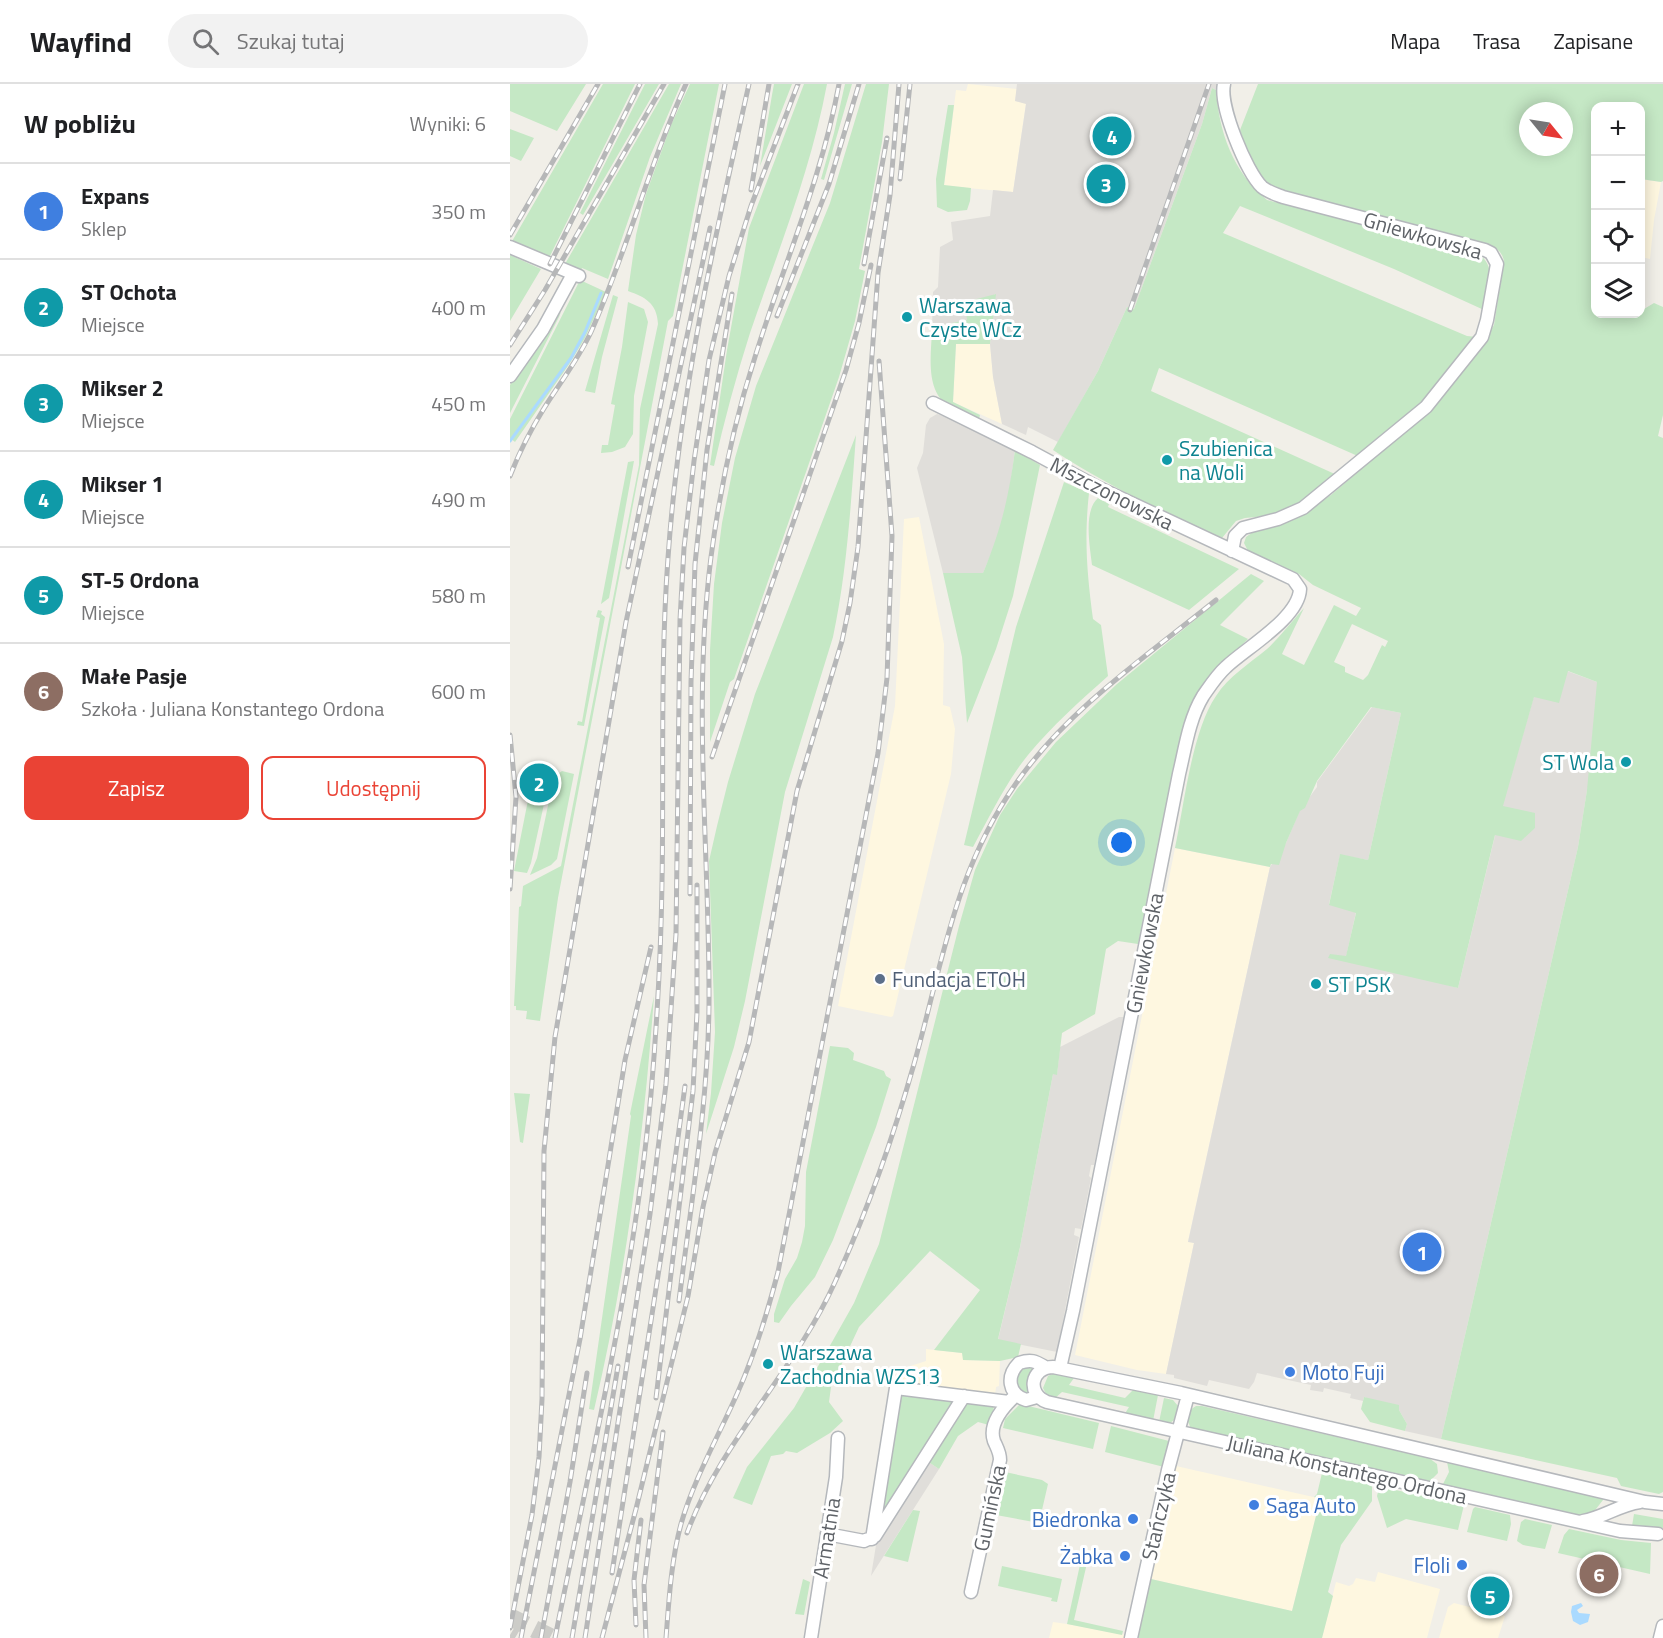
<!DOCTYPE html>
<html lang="pl">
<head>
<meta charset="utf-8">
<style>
	:root { --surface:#fff; --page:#f2f2f2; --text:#202124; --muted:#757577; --line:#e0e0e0; --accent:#ea4335 }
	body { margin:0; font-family:"Titillium Web",sans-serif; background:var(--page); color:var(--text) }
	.controls { position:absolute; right:18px; top:18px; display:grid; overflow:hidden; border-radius:12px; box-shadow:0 3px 15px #0003 }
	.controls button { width:54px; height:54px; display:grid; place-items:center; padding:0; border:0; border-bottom:2px solid var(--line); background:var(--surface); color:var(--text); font:30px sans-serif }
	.compass { position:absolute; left:1009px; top:18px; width:54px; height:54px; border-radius:50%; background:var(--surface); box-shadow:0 3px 15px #0003; rotate:120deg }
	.you { position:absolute; left:612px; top:759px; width:21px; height:21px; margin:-15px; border:4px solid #fff; border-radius:50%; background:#1a73e8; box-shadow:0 0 0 9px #1a73e833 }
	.badge { display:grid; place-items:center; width:39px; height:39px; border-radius:50%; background:var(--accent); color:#fff; font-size:20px; font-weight:700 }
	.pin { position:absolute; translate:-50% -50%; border:3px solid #fff; box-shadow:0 2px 6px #0006 }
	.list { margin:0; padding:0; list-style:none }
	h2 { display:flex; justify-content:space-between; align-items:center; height:78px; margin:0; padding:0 24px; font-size:26px }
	h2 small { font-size:20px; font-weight:400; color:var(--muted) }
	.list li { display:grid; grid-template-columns:39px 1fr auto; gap:18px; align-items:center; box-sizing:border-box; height:96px; padding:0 24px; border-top:2px solid var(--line) }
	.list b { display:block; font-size:22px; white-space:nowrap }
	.list p { margin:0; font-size:20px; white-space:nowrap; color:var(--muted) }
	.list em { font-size:20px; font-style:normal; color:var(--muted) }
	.actions { display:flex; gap:12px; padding:18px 24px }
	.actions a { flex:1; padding:14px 0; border:2px solid var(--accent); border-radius:12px; text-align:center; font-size:21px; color:var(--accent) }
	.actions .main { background:var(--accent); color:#fff }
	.icon { flex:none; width:33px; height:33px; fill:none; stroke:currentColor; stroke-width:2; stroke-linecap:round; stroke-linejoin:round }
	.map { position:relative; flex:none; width:1153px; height:1554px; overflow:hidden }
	header { display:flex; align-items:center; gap:36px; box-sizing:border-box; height:84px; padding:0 30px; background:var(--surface); border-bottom:2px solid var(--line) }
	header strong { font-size:28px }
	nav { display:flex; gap:33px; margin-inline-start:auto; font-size:21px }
	.search { width:420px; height:54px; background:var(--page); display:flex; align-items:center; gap:15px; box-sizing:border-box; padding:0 21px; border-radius:33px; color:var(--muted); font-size:22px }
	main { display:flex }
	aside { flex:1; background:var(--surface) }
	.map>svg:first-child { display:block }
	.commercial { fill:#fef7e0 }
	.industrial { fill:#e0deda }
	.green { fill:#c5e8c5; fill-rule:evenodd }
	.water { fill:#aadaff }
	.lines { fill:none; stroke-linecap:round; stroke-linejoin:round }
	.stream { stroke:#aadaff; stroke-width:3 }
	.primary-tunnel { stroke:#ccccc8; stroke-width:18; stroke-dasharray:18 9; stroke-linecap:butt }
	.minor-casing { stroke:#b5b8bc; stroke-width:15 }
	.minor { stroke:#fff; stroke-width:12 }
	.rail-casing { stroke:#b6b7b8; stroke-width:5 }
	.rail { stroke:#fff; stroke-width:3; stroke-dasharray:9; stroke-linecap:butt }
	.culture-dot { fill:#0f9aa8; stroke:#fff; stroke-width:2 }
	.service-dot { fill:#5c6f8a; stroke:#fff; stroke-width:2 }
	.shop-dot { fill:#3f7fe0; stroke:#fff; stroke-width:2 }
	.labels { text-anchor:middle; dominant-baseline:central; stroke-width:6; stroke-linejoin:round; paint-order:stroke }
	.street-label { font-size:21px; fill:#5f6368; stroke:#fff }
	.culture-label { font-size:21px; fill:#0d838f; stroke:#fff; text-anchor:start }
	.service-label { font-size:21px; fill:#4e5e75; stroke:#fff; text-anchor:start }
	.shop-label { font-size:21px; fill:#366cbe; stroke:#fff; text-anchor:end }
</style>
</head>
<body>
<header>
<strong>Wayfind</strong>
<div class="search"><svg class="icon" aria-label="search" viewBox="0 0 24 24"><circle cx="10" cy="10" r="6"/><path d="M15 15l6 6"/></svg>Szukaj tutaj</div>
<nav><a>Mapa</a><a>Trasa</a><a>Zapisane</a></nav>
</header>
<main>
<aside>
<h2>W pobliżu<small>Wyniki: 6</small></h2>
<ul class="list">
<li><span class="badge" style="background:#3f7fe0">1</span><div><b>Expans</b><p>Sklep</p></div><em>350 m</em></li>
<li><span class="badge" style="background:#0f9aa8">2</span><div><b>ST Ochota</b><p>Miejsce</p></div><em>400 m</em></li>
<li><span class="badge" style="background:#0f9aa8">3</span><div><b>Mikser 2</b><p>Miejsce</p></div><em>450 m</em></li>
<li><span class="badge" style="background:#0f9aa8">4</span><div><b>Mikser 1</b><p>Miejsce</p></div><em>490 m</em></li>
<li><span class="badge" style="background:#0f9aa8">5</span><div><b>ST-5 Ordona</b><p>Miejsce</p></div><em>580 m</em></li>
<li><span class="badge" style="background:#8d6e63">6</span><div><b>Małe Pasje</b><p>Szkoła · Juliana Konstantego Ordona</p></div><em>600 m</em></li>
</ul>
<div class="actions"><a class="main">Zapisz</a><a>Udostępnij</a></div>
</aside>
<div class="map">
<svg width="1153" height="1554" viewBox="0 0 1153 1554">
	<rect width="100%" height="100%" fill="#f1efe8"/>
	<path class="commercial" d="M458,0l49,5 -2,12 11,2 -13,89 -69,-6 12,-96 10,1z
		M1130,95l21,3 -7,38 -4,39 -9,-2z
		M446,259l34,1 3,33 9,47 -49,-22z
		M409,433l25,127 -1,61 7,2 5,22 -4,45 -58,242 -2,1 -53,-11 57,-300 9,-187z
		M665,764l95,19 -82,374 6,2 -28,131 -29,-4 -62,-15z
		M416,1265l36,4 2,7 36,1 -1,25 -3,1 -1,9 -96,-13 2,-14 25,-8z
		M666,1382l142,32 1,6 -27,107 -141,-32z
		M868,1488l62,17 -13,49h-105l14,-56 13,4 4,-2 3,-6 19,4z
		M944,1519l51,13 -7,22h-59l9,-31z
		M543,1538l14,2 59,11 -1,3h-76z"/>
	<path class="industrial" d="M507,0h201l-2,6 -4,-2 -10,36 -68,185 -7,-2 -29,64 -40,71 -30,-15 -2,8 -24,-11 -9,-47 -3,-33 5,-50 -28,26 -24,5 -11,6 1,-39 5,-5 2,-40 13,-7 -2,-18 39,-6 3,-26 20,2 13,-88 -11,-3z
		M427,330l13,4 65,32 -6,46 -12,44 -14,33h-40l-26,-105 6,-15 3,-28 4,-7z
		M1153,498l-76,208 -9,57 -137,592 -36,-8 2,-7 -8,-14 -35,-13 -1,4 -13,-3 1,-4 -27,-6 -1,4 -13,-2 1,-5 -54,-12 -3,9 -5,7 -40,-9 -2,6 -33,-8v-3l-8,-1 28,-131 -6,-1 82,-375 16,-24 14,-33 17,-23v-5l55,-75 29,6 -33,147 -28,-5 -11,49 27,8 -10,45 112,31 44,-181 32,-111 33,-25 30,11z
		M609,933h5l-30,148h-3l-2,11 2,2 -10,51 -6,-1 -1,7 5,2 -22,115 -59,-12 22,-93 33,-173h4l3,-27z
		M417,1377l12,8 -68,107 6,-37z"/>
	<path class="green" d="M0,0h76l-29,47 -47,-20z
		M93,0h32l-86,174 -38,-15z
		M135,0h14l-76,131 -3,-2z
		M159,0h12l-31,73 -42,122 -26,-11 -1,3 -16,-7z
		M180,0h29l-46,232 -5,5 -110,577 -18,123 -14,-2 1,-8 -11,-1v-4h-2l5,-99 2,-1 2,-20 38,-20 78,-401 1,-56 18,-85c-1,-21 -13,-27 -30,-33l8,-56 10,-41 25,-69z
		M264,0h18l-32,82 12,-71z
		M294,0h23c-16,86 -49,167 -77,249 -14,44 -26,88 -36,133l-4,-1 17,-115 22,-122z
		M335,0h7l-28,96 -3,-1 13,-46z
		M356,0h23l-7,58 -23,127 6,2 -10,50 -16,56 -105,302 -4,3 -20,60v-92l4,-66 8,-61 13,-65 21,-72 74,-183z
		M748,0h405v97l-2,1 -20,-3 -1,-73h-44v208h44l1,-6 3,1 10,-6 9,4v108l-5,21 5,2v1054l-4,2 -38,-8 -4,-8 -176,-39 137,-592 9,-57 10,-108 -29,-11 -9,32 -25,-6 -31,109 32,7v15l-14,13 -26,-6 -37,153 -130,-30 2,-4 16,2 10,-43 -27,-8 11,-51 28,6 33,-147 -30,-6 -54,74 -12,27 -5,3 -14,32 -7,22 -8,-1 -1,3 -95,-19c9,-43 17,-117 41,-152 13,-20 33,-32 51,-47 13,-12 25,-28 37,-41l-22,46 22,11 30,-60 22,11 5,-8 -48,-23 -14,-11 -51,-23 -4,-8 2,-6 7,-5 42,-13 36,-24 98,-84 44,-52 21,-34 10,-64c-3,-15 -16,-16 -28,-20l-183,-47c-7,-2 -17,-4 -23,-9 -16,-11 -24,-38 -30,-55zM1018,27h36v36h-36zM842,540l36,17 -3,6 -3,-2 -14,30 -5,5 -18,-8v-5l-11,-5z
		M702,4l4,2c3,42 17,82 51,110l211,54c20,12 10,36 6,56l-90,-41 -154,-63 -17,27 244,103 10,1 -48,60 -69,60 -201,-89 -8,23 186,84 -44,33 -26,8 -22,2 -9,3 -14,17h-4c-56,-28 -113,-53 -165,-88l45,-79 29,-64 7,2 68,-185z
		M438,21h6l-10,80 27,3 -1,13 -3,9 -19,2 -11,-5 -1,-28z
		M0,45l24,9 -13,23 -11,-5z
		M0,171l31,14 -31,52z
		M70,196l26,12 -21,46 -15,25 -55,79 -5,-4v-19z
		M486,210l-6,50h-34l-3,58 27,13 -1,4c-10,-4 -21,-8 -30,-13 -24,-15 -18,-51 -17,-75l10,-6 25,-5 -2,-18z
		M103,211l5,2 -16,60 -7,36 -10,-2z
		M118,218l16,7 4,13 -14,74 -1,38 -8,13 -13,5 -11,1 1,-8h6l7,-40 -4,-1 11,-57z
		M51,228l-2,5 -49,96v-28z
		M346,351c-5,68 -9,136 -23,202l-48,155 -40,209 -11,46 -28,87 5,-41 4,-61 -6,-171 8,-35 11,-44 27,-88z
		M505,366l25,15 -27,131 -17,53 -29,74 -5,-66 -19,-84h40c18,-43 26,-77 32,-123z
		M124,377l-25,137 -8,6 27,-142z
		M554,398l25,11c-5,46 -2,81 4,126l8,6 7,51c-28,25 -56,50 -80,79 -22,27 -38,61 -55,92l-9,-2 52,-218z
		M588,414l11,6 -1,3 131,62 -50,41 -97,-45c-2,-18 -9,-54 6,-67z
		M741,490l13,7 -44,44 28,14 -24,24 -36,56 -20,78 -30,147 -20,-3 -12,8 -11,65 -33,19 -5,42 -4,-1 -33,173 -22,92 23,5 -3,13 -18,4 -37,-1 -1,-7 -28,-3 46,-60 -50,-39 -71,76 -28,60 -2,15 14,19 -13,12 -33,20 -11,-2 -3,3 -12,2 -19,49 -19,-7 14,-31 47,-59 38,-66 22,-39 25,-59 80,-318 16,-56 25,-55 17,-26 39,-47 61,-58z
		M88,526l4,1 -1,3 4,3 -21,109 -7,-1 1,-4 4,1 18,-104 -4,-1z
		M52,687l12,3 -17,85 -6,6 -21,10 7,-17 17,-81z
		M37,693h3l-19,86 -4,10 -13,-2 16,-81 14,3z
		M144,912c-10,139 -28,279 -60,414l-5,-1 42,-293 -1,-2z
		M320,962l18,2 6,5 -1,7 31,11 2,5 5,3 -15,48 -43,113 -18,37 -24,29 -12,17 -5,-1v-8l11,-35 12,-21 5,-16 3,-16 1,-54z
		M4,1009l16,1 -7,49 -3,-1z
		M526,1282l-6,29v2l-13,-8 -2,-15 6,-7z
		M545,1289l19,5 -5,7 56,13 8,-8 25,5 -5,26 -29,-6 5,-8 -67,-15 -8,7 -7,-3 -4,-8 5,-12z
		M389,1309l58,6 -75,115z
		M854,1313l35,8v5l8,14 -2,7 -35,-9 -9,-13z
		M654,1314l9,2 5,6 -1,12 -7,5 -11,-1z
		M456,1318l28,3 -1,8 -4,12 -11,-3 -20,14 -19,33 -12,-8z
		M510,1320l79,19 -6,26 -90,-21 2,-9z
		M686,1322h6l227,52 8,6 1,9 -9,9 -238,-53 -4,-10 3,-9z
		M601,1342l58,15 -5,26 -59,-15z
		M937,1378l156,36v2l-14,18 -147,-32 7,-14z
		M495,1388l37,8 6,4 -9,39 -43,-8z
		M812,1389l50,12v16l-31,44 -13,47 5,4 -11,42h-185l14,-59 141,32 27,-107 -1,-6 -4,-1 3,-3z
		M872,1403l82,18 -6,25 -52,-11 -19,9 -10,-32 2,-8z
		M965,1423l35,8 1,9 -4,17 -40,-9 6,-23z
		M403,1426l7,1 -12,51 -24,-6z
		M1124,1430l29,5v9l-31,-2z
		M1015,1435l27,6 -7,24 -22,-4 -6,-4 4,-19z
		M1059,1445l52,11 30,3 -1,31 -92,-21 6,-18z
		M573,1467l9,2 -2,11 -3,-1 -13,57 49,11 -1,4 -55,-11z
		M492,1482l60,13 -5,23 -6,-1 1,-3 -54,-12z
		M293,1495l7,3 -6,33 -9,-1z"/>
	<path class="water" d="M1071,1519l2,3 -6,4 2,3 11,1 -2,8 -8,3 -7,-4 -2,-9 1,-6z"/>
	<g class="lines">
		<path class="stream" d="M0,357l61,-83 14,-26 16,-39"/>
		<path class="primary-tunnel" d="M0,1533l42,21
			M0,1551l5,3"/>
		<defs>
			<path id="minor" d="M714,0c-5,22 22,87 38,103 6,5 13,7 21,10l202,53 6,3 6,11 -10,56 -5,17 -56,70 -123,101 -25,11 -35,9 -8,8 -3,15
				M0,163l69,29
				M0,292l33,-47 30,-55
				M423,319l99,49 65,35 196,92 7,10c-1,29 -54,59 -74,78 -9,8 -16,19 -23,29 -14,23 -18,53 -24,78l-106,537 -13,57
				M527,1313l-11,3c-18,-6 -20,-24 -7,-37 12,-4 16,-2 26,4
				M1073,1437c21,-4 36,-16 57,-19
				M317,1450l37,7 11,-5 89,-140
				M1148,1450l-38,-3 -573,-129c-21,-8 -16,-35 6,-35l128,26 464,109 18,2
				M362,1455l24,-151 113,14
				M461,1508l29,-132c0,-8 -3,-12 -6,-19 -6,-17 10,-35 22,-46
				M301,1554l25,-161 2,-39
				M621,1554l37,-168 20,-75
				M1150,1554l3,-12"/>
		</defs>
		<use href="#minor" class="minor-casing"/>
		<use href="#minor" class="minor"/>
		<defs>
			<path id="rail" d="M390,95l10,-95
				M241,106l18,-106
				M0,151l88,-151
				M40,180l90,-180
				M354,180l23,-126
				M620,226l79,-226
				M267,232l52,-132 30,-100
				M0,261l35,-55 119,-206
				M0,392c9,-23 20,-45 33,-66 16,-26 35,-50 48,-78 36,-81 58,-167 95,-248
				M118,483l97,-483
				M0,651l6,62 -6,92
				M202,673l134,-387 13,-47 12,-58
				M180,810l1,-212 4,-118 12,-114 25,-156
				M169,1217c12,-98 29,-197 30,-296 1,-149 -17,-299 2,-448 9,-68 23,-135 44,-200 28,-91 67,-179 84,-273
				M146,1314l37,-307 4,-79v-127
				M177,1449c34,-92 108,-162 148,-251 32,-70 58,-144 79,-218 29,-102 40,-193 103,-282 51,-73 131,-127 199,-182
				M102,1489l56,-362 17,-125
				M126,1541l-2,-45 7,-60
				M0,1544l22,-113 7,-58 3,-58 2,-248 11,-114 71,-415 84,-394
				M11,1554l59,-299 45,-279 26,-113
				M31,1554l29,-156 17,-109
				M45,1554c36,-180 79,-360 96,-544 6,-70 10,-141 11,-212 2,-108 -2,-216 6,-324 11,-160 46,-318 81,-474
				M62,1554l46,-272
				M75,1554l65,-424 16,-130 10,-150 4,-314 4,-72 10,-87 15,-101 20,-84 22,-70 47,-122
				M92,1554l34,-129 52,-213 15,-89 12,-54 34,-111 48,-251 45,-150 8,-38 8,-56 20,-274 12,-78 9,-111
				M136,1554l-2,-53 19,-153
				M156,1554c3,-38 5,-77 15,-114 13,-45 37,-87 56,-130 18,-40 30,-80 41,-122l100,-519 9,-75 5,-142 -13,-175"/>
		</defs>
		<use href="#rail" class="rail-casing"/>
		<use href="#rail" class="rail"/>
	</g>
	<g class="culture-dot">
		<circle cx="397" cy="233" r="6"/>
		<circle cx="657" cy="376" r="6"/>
		<circle cx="1116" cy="678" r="6"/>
		<circle cx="806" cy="900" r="6"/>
		<circle cx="258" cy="1280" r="6"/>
	</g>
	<circle class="service-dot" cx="370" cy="895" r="6"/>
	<g class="shop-dot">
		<circle cx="780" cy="1288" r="6"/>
		<circle cx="744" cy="1421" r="6"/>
		<circle cx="623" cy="1435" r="6"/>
		<circle cx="615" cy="1472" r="6"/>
		<circle cx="952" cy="1481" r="6"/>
	</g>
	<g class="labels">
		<g class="street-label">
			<text transform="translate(913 151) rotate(16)">Gniewkowska</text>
			<text transform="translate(602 409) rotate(27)">Mszczonowska</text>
			<text transform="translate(634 869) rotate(-79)">Gniewkowska</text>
			<text transform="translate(837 1385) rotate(13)">Juliana Konstantego Ordona</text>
			<text transform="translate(479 1424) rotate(-78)">Gumińska</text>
			<text transform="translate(648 1432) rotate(-77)">Stańczyka</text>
			<text transform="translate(316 1454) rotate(-81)">Armatnia</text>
		</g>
		<g class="culture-label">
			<text x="409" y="221">Warszawa<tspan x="409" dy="24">Czyste WCz</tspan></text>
			<text x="669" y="364">Szubienica<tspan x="669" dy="24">na Woli</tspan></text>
			<text x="1104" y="678" text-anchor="end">ST Wola</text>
			<text x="818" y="900">ST PSK</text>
			<text x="270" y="1268">Warszawa<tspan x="270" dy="24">Zachodnia WZS13</tspan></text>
		</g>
		<g class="service-label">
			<text x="382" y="895">Fundacja ETOH</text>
		</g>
		<g class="shop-label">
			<text x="792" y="1288" text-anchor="start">Moto Fuji</text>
			<text x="756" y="1421" text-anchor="start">Saga Auto</text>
			<text x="611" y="1435">Biedronka</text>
			<text x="603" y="1472">Żabka</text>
			<text x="940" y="1481">Floli</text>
		</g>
	</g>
</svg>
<div class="controls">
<button>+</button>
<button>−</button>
<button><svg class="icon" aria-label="locate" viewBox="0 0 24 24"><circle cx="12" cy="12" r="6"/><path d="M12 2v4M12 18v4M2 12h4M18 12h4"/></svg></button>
<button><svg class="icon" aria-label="layers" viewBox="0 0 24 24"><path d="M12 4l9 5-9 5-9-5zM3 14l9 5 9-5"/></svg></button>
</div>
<svg class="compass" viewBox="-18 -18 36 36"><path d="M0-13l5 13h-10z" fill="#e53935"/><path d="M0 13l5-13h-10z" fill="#757577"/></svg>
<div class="you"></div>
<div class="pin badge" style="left:912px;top:1168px;background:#3f7fe0">1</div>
<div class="pin badge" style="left:29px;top:699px;background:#0f9aa8">2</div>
<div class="pin badge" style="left:596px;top:100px;background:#0f9aa8">3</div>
<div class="pin badge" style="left:602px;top:52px;background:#0f9aa8">4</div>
<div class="pin badge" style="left:980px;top:1512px;background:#0f9aa8">5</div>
<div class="pin badge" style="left:1089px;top:1490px;background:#8d6e63">6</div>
</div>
</main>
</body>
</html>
